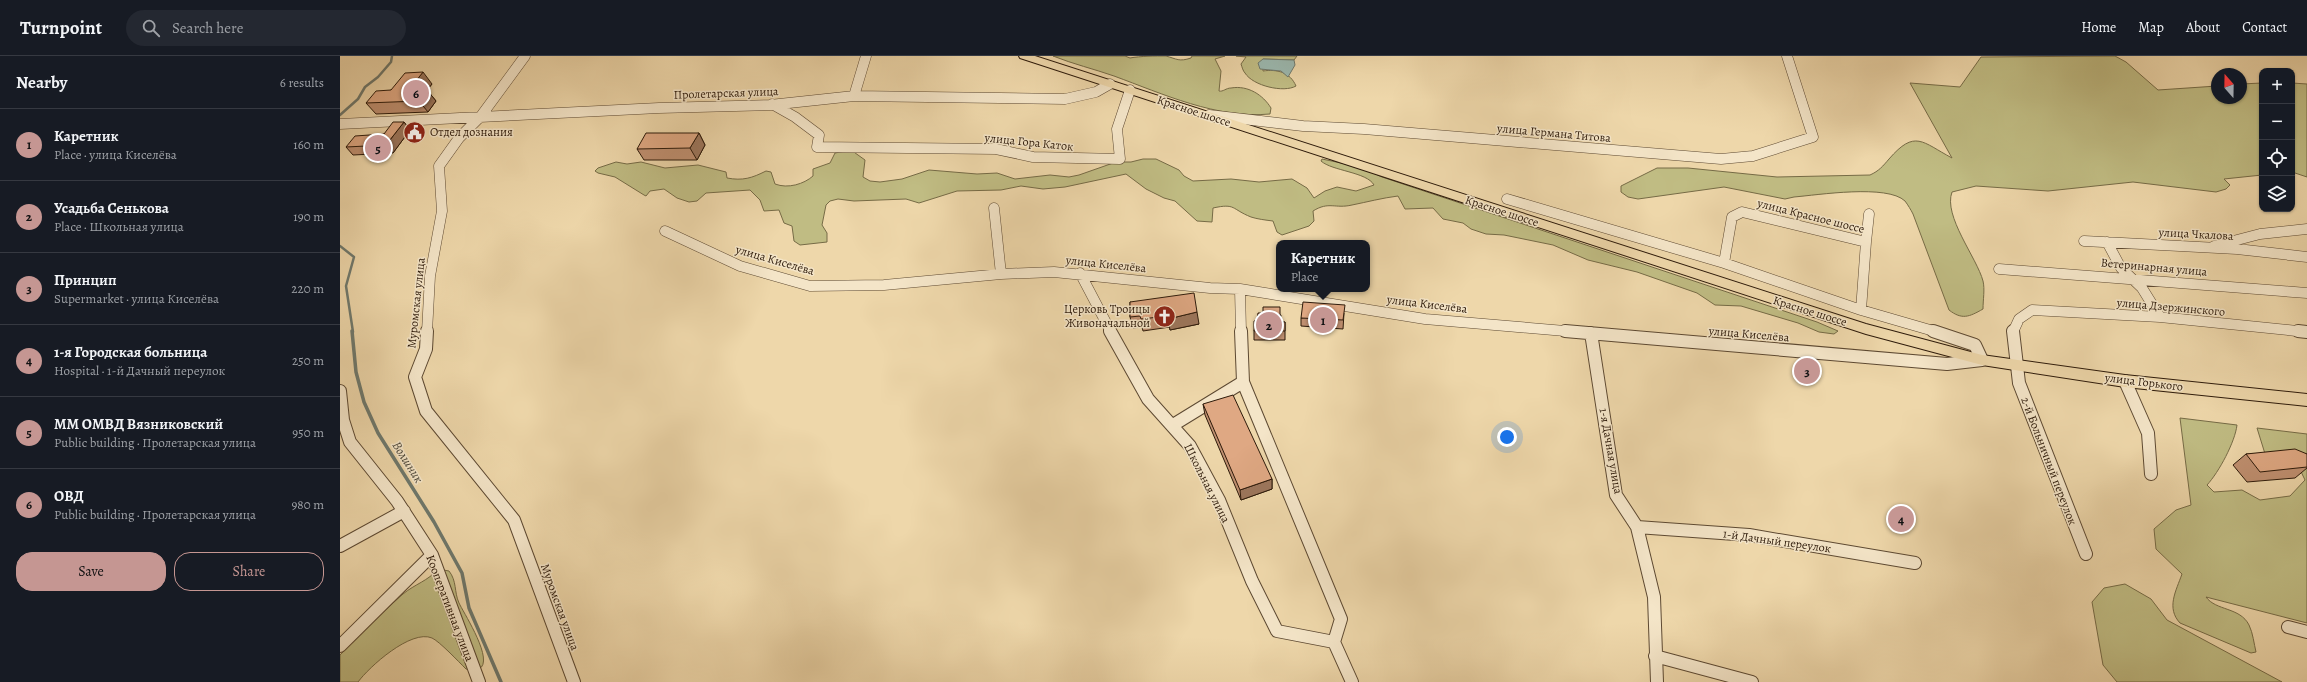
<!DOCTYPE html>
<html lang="en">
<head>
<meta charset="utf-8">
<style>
	:root { --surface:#171b24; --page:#242831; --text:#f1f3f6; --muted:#9ea1a6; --line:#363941; --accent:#c59692 }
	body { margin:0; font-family:Alegreya,serif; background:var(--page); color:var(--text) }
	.controls { position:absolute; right:12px; top:12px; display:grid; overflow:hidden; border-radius:8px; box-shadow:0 1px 3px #0004 }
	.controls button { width:36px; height:36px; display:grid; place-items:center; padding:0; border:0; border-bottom:1px solid var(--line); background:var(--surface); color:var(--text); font:20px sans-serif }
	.compass { position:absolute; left:1871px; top:12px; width:36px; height:36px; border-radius:50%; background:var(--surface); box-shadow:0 1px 3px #0004; rotate:340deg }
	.you { position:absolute; left:1167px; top:381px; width:14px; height:14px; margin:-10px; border:3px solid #fff; border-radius:50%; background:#1a73e8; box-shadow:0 0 0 6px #1a73e833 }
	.badge { display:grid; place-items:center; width:26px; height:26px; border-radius:50%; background:var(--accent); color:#111; font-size:13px; font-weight:700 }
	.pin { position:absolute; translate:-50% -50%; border:2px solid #fff; box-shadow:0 1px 4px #0006 }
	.popup { position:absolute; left:936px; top:184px; width:94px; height:52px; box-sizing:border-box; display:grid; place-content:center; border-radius:8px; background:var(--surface); filter:drop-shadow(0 1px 3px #0005); font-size:13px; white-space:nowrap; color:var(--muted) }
	.popup b { font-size:15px; color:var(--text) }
	.popup::after { content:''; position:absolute; left:50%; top:100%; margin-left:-8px; border:8px solid transparent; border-top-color:var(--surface) }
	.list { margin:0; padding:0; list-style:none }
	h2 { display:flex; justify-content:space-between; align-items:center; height:52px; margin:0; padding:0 16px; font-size:17px }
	h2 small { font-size:13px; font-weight:400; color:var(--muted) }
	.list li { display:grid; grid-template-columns:26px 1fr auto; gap:12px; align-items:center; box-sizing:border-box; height:72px; padding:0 16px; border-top:1px solid var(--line) }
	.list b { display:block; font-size:15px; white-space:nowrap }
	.list p { margin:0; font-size:13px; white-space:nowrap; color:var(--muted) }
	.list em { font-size:13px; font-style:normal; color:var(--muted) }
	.actions { display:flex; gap:8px; padding:12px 16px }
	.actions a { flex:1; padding:9px 0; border:1px solid var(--accent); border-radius:16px; text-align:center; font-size:14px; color:var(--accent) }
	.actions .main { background:var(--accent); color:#111 }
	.icon { flex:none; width:22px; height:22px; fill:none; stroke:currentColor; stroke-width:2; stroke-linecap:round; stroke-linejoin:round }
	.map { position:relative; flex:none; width:1967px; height:626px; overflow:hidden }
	header { display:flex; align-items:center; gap:24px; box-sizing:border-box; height:56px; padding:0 20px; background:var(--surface); border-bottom:1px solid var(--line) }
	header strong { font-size:19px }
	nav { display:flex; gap:22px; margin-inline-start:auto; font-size:14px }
	.search { width:280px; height:36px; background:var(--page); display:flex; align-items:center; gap:10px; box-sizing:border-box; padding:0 14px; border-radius:22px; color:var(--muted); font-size:15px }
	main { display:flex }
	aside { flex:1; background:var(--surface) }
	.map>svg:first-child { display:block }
	.green { fill:#c0bc83; stroke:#766b46 }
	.water { fill:#9bb8af; stroke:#6f796d }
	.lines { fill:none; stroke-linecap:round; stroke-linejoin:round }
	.stream-far1 { stroke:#6f796d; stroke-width:2.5 }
	.stream { stroke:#6f796d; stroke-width:3.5 }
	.minor-far1-casing { stroke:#5d4932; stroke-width:11 }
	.minor-casing { stroke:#5d4932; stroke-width:14 }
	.major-casing { stroke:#2d1a0a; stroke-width:2 }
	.minor-far1 { stroke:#f4e5c8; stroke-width:10 }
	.minor { stroke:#f4e5c8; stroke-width:12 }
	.major { fill:#eed7aa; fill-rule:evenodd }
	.wall { fill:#c09071; stroke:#2d1a0a }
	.shaded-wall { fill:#9c765c; stroke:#2d1a0a }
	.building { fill:#dfa883; stroke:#2d1a0a }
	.labels { text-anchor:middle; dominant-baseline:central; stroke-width:3; stroke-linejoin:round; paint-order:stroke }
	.street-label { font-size:12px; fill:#2d1a0a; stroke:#f4e5c8 }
	.poi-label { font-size:12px; fill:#2d1a0a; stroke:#f4e5c8; text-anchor:start }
	.water-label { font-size:13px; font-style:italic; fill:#4e493c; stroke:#f4e5c8 }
</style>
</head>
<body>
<header>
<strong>Turnpoint</strong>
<div class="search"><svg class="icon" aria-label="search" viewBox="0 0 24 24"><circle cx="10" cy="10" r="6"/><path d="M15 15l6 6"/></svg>Search here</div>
<nav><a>Home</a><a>Map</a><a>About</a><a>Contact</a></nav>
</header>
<main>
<aside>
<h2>Nearby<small>6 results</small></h2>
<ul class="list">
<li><span class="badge">1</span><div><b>Каретник</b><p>Place · улица Киселёва</p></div><em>160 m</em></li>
<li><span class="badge">2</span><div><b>Усадьба Сенькова</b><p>Place · Школьная улица</p></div><em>190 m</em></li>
<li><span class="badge">3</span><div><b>Принцип</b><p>Supermarket · улица Киселёва</p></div><em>220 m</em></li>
<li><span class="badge">4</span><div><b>1-я Городская больница</b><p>Hospital · 1-й Дачный переулок</p></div><em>250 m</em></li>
<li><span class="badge">5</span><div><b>ММ ОМВД Вязниковский</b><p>Public building · Пролетарская улица</p></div><em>950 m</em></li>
<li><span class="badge">6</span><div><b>ОВД</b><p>Public building · Пролетарская улица</p></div><em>980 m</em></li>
</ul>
<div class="actions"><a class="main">Save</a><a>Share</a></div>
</aside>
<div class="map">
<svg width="1967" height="626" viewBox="0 0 1967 626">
	<rect width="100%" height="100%" fill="#eed7aa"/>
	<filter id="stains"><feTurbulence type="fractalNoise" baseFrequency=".005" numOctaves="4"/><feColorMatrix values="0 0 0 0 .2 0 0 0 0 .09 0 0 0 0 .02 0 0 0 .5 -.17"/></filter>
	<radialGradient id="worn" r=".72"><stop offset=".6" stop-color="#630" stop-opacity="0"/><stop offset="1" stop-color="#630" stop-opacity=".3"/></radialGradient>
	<path class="green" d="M713,0h72l5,2c10,-2 26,-2 36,-2 11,3 13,6 25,2l1,-2h33l-10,3 6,12 -2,20c4,1 7,-3 12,-3 17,-3 32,7 40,20l-1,6c-53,5 -107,-20 -156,-38 -20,-7 -41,-12 -61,-20z
		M896,0h61l-3,4 -31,-1v12c14,-2 27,1 33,15 -12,7 -43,0 -51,-13 -2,-2 -3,-6 -4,-9l5,-7z
		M1775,0l11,6 32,28 59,-4v12h24v-14l21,-1v92l-38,4 6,6 -4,4 -10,3 -83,-10 -85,9 -72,-5 -24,6c-9,24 25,66 31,89 2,8 0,19 0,28 -14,8 -21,11 -34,1l-36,-96c-2,-4 -5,-9 -8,-13 -18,-17 -87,-6 -111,-4l-9,2 -61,-12 -86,12 -10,-2 -7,-5v-6l36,-18h31l89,9 93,-2c9,-4 13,-9 19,-16 26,-30 33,-17 63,-1l-42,-75 50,4 21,-30z
		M1952,27l15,1v93l-15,-5z
		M511,94l14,10 -2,17 7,4 10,1 22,-3 27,-9 48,4 20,-1 18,6 35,-4 19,2 10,-2 37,-13h15l12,-3h13l23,11 5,6 9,5 38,-2 28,3 33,-3 15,9 7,10 11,-7 12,-4 19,4 18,-6c-7,-13 -42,-14 -53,-24l1,-2 38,8 22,10 435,145 21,9 -4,3 -15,-2 -21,-9 -57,-17 -26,-1 -18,-12 -60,-21 -49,-12 -35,-15 -49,-10 -18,-1 -15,-5 -8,-6 -20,-4 -10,-11 -28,1 -7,-13c-16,2 -31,6 -46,9 -17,4 -23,-4 -39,6l1,10 -5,5 -27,9 -5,-3 -4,-11c-8,-1 -16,-2 -22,-4 -20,-8 -15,-14 -38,-9l-1,14 -15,-1 -22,-20 -11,-3 -18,-9 -20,-15 -61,13 -22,2 -22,-3 -20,4 -44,1 -38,12 -13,-4 -52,2 -16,-2 -8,2 -4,4 -4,20 5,8v9l-27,3 -6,-4 -2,-15 -8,-3 -5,-13 -15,1 -4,-11 -10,-10 -44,3 -9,8 -8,1 -12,-4 -13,-9 -14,2 -4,5 -2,-1 -29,-18 -17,-4 -3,-2 3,-3 18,-6 11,2 14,-2 24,6 33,-3 28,7 1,6c16,3 25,0 39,-7l5,1 4,12c13,5 29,0 38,-8v-7l17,-6 5,-10z
		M1840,362l57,7c-2,17 -18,47 -30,60l7,7 28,-2 18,10 30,-4 15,-16 -10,-21 -29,-2 -9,-29 50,6v189l-101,-26c10,14 34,10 43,28 4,8 5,19 7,27l-5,1 -71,-30c-14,-15 -4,-32 2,-49l-26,-25 -2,-20 22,-19 15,-5z
		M98,513l11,2c8,10 5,21 10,32 5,11 48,76 7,66 -7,-7 -27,-28 -34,-31 -21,-9 -63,29 -74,44h-18v-27c20,-21 41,-42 63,-61 12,-10 25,-13 35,-25z
		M1785,528l26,15 16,21 115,62h-165l-14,-17 -11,-63 12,-14z"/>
	<path class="water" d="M923,3l31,1 1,5 -7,12 -7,-6 -21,-2 -2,-6z"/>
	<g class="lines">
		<path class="stream-far1" d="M0,59l18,-16 7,-12 13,-10 13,-15 1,-6
			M0,190l14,11 -8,29 7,46"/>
		<path class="stream" d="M12,275l4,41 8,30 14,31 56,89 28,51 7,35 32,74"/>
		<defs>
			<path id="minor-far1" d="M514,40l12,-40
				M432,48l23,13 24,18 -2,12 179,2 37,8 87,2 -3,-30 13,-39
				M869,59l94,11 61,3 357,30 32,-3 60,-19 -26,-81
				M0,68l319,-16 111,-3 84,-9 211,3 31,-7 14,-8
				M1167,143l217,64 137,47 76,22
				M654,152l7,66
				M325,175l75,35 70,20 74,-1 117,-11 53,-2 156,16 30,1 185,30 152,13
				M1744,185l153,8 70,8
				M1526,186l3,-28
				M1767,186l14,26 21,20 18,29
				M1874,190l46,-12 47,-5
				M1384,207l8,-46 10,-5 124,30 -5,68
				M1659,213l308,24
				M740,217l31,59
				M900,233l1,43
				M87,276l3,-56 12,-65 -3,-45 20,-28 22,-22 44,-60
				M1673,276l6,-13 13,-9 128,7 147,15"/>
			<path id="minor" d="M87,275l-1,18 -11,28 11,34 88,109 60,162
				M770,275l38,68 42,47 29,54 33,81 25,50 57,11
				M901,275l2,51 98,237 -7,23 18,40
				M1225,275l382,33 35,-4 -7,-15 -42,-14
				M1673,275l6,52 67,171
				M1958,275l9,1
				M1251,277l25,162 21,32 17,70 3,85
				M1785,325l23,52 3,41
				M0,335l3,29 7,22 47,59 35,54 47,127
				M833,369l70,-43
				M1297,471l112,8 166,28
				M0,490l64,-35
				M1948,571l19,5
				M0,590l92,-91
				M1315,600l97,26"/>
			<path id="major" d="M679,0h16l831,268 116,31 143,20 182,19v12l-182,-19 -143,-22 -116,-31 -846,-276z"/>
		</defs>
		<use href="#minor-far1" class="minor-far1-casing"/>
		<use href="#minor" class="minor-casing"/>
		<use href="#major" class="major-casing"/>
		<use href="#minor-far1" class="minor-far1"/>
		<use href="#minor" class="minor"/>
		<use href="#major" class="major"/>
	</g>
	<path class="wall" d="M92,28l-5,6 9,11 -8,11 -52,2 -10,-11 25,-13z
		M64,66l6,8 -17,23 -40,2 -7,-8 38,-13z
		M359,77l6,12 -8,15h-53l-7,-11z
		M790,246l69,22 -29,6v-3l-27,4 -1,-4 -9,1 -3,-11z
		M923,257l18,2 -1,7h5v18h-31v-9l3,-11z
		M1004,257l-1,16 -42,-3v-8z
		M863,348l69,75v10l-31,11 -36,-85z
		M1906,398h61v14l-12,10 -48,4 -14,-17z"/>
	<path class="shaded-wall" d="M83,16l9,12 -5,6 9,11 -8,11 -9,-11 -10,-11z
		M64,66l6,8 -17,23 -7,-8z
		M359,77l6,12 -8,15 -7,-12z
		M857,256l2,12 -29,6 -2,-11z
		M932,423v10l-31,11 -1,-10z"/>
	<path class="building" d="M83,16l-14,18h18l-8,11 -53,2 10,-12 15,-1 14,-17z
		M53,66h11l-18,23 -40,2 9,-11 29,-2z
		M306,77h53l-9,15 -53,1z
		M854,237l3,19 -29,7v-3l-27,3 -1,-3 -10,1v-15z
		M963,246l42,3 -2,15 -42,-2z
		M923,251h17v15h5v9h-31v-10l3,-1 1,-7h5z
		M893,339l39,84 -32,11 -37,-86z
		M1955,393l12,5v13l-47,5 -14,-18z"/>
	<defs>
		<symbol id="civic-disc" viewBox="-11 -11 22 22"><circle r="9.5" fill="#8f2418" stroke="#f4e5c8"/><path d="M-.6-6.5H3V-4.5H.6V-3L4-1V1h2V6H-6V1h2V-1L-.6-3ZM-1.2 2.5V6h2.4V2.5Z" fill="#fff"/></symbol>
		<symbol id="church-disc" viewBox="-11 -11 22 22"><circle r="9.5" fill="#8f2418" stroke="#f4e5c8"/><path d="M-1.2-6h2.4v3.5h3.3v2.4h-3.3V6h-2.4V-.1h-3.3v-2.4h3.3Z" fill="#fff"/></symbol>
	</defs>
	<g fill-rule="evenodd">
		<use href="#civic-disc" x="62" y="64" width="25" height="25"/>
		<use href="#church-disc" x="812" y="248" width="25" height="25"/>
	</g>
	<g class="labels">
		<g class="street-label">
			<text transform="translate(386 37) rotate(-2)">Пролетарская улица</text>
			<text transform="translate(854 55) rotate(18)">Красное шоссе</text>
			<text transform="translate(1214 77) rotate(5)">улица Германа Титова</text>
			<text transform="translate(689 86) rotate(6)">улица Гора Каток</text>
			<text transform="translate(1162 155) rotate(18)">Красное шоссе</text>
			<text transform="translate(1471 160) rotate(14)">улица Красное шоссе</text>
			<text transform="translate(1856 178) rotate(3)">улица Чкалова</text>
			<text transform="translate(435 204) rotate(16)">улица Киселёва</text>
			<text transform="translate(766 208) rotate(6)">улица Киселёва</text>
			<text transform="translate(1814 211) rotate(5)">Ветеринарная улица</text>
			<text transform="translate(76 247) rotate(-84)">Муромская улица</text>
			<text transform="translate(1087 248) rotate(7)">улица Киселёва</text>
			<text transform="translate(1831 251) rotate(5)">улица Дзержинского</text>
			<text transform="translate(1470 255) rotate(17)">Красное шоссе</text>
			<text transform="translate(1409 278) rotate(5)">улица Киселёва</text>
			<text transform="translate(1804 326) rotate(7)">улица Горького</text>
			<text transform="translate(1271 395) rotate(80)">1-я Дачная улица</text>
			<text transform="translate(1709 405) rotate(69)">2-й Больничный переулок</text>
			<text transform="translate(867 427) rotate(63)">Школьная улица</text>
			<text transform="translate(1437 485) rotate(8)">1-й Дачный переулок</text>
			<text transform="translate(220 551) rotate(70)">Муромская улица</text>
			<text transform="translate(110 552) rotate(69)">Кооперативная улица</text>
		</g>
		<g class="poi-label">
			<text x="90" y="76">Отдел дознания</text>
			<text x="810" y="253" text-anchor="end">Церковь Троицы<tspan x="810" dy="14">Живоначальной</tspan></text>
		</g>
		<g class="water-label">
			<text transform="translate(68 406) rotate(58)">Волшник</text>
		</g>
	</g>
	<rect width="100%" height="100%" filter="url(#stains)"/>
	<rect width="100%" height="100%" fill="url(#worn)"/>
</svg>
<div class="controls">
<button>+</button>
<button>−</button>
<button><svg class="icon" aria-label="locate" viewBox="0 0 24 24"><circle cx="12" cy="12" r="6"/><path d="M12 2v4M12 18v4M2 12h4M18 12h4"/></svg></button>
<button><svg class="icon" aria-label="layers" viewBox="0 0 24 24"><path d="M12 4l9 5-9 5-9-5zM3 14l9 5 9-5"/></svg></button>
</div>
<svg class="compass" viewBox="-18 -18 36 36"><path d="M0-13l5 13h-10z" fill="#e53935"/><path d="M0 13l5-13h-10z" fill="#9ea1a6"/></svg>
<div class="you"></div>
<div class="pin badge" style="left:983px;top:264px">1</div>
<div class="popup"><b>Каретник</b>Place</div>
<div class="pin badge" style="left:929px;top:269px">2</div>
<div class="pin badge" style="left:1467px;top:315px">3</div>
<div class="pin badge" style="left:1561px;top:463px">4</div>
<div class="pin badge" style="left:38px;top:92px">5</div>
<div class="pin badge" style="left:76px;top:37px">6</div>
</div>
</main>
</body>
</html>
